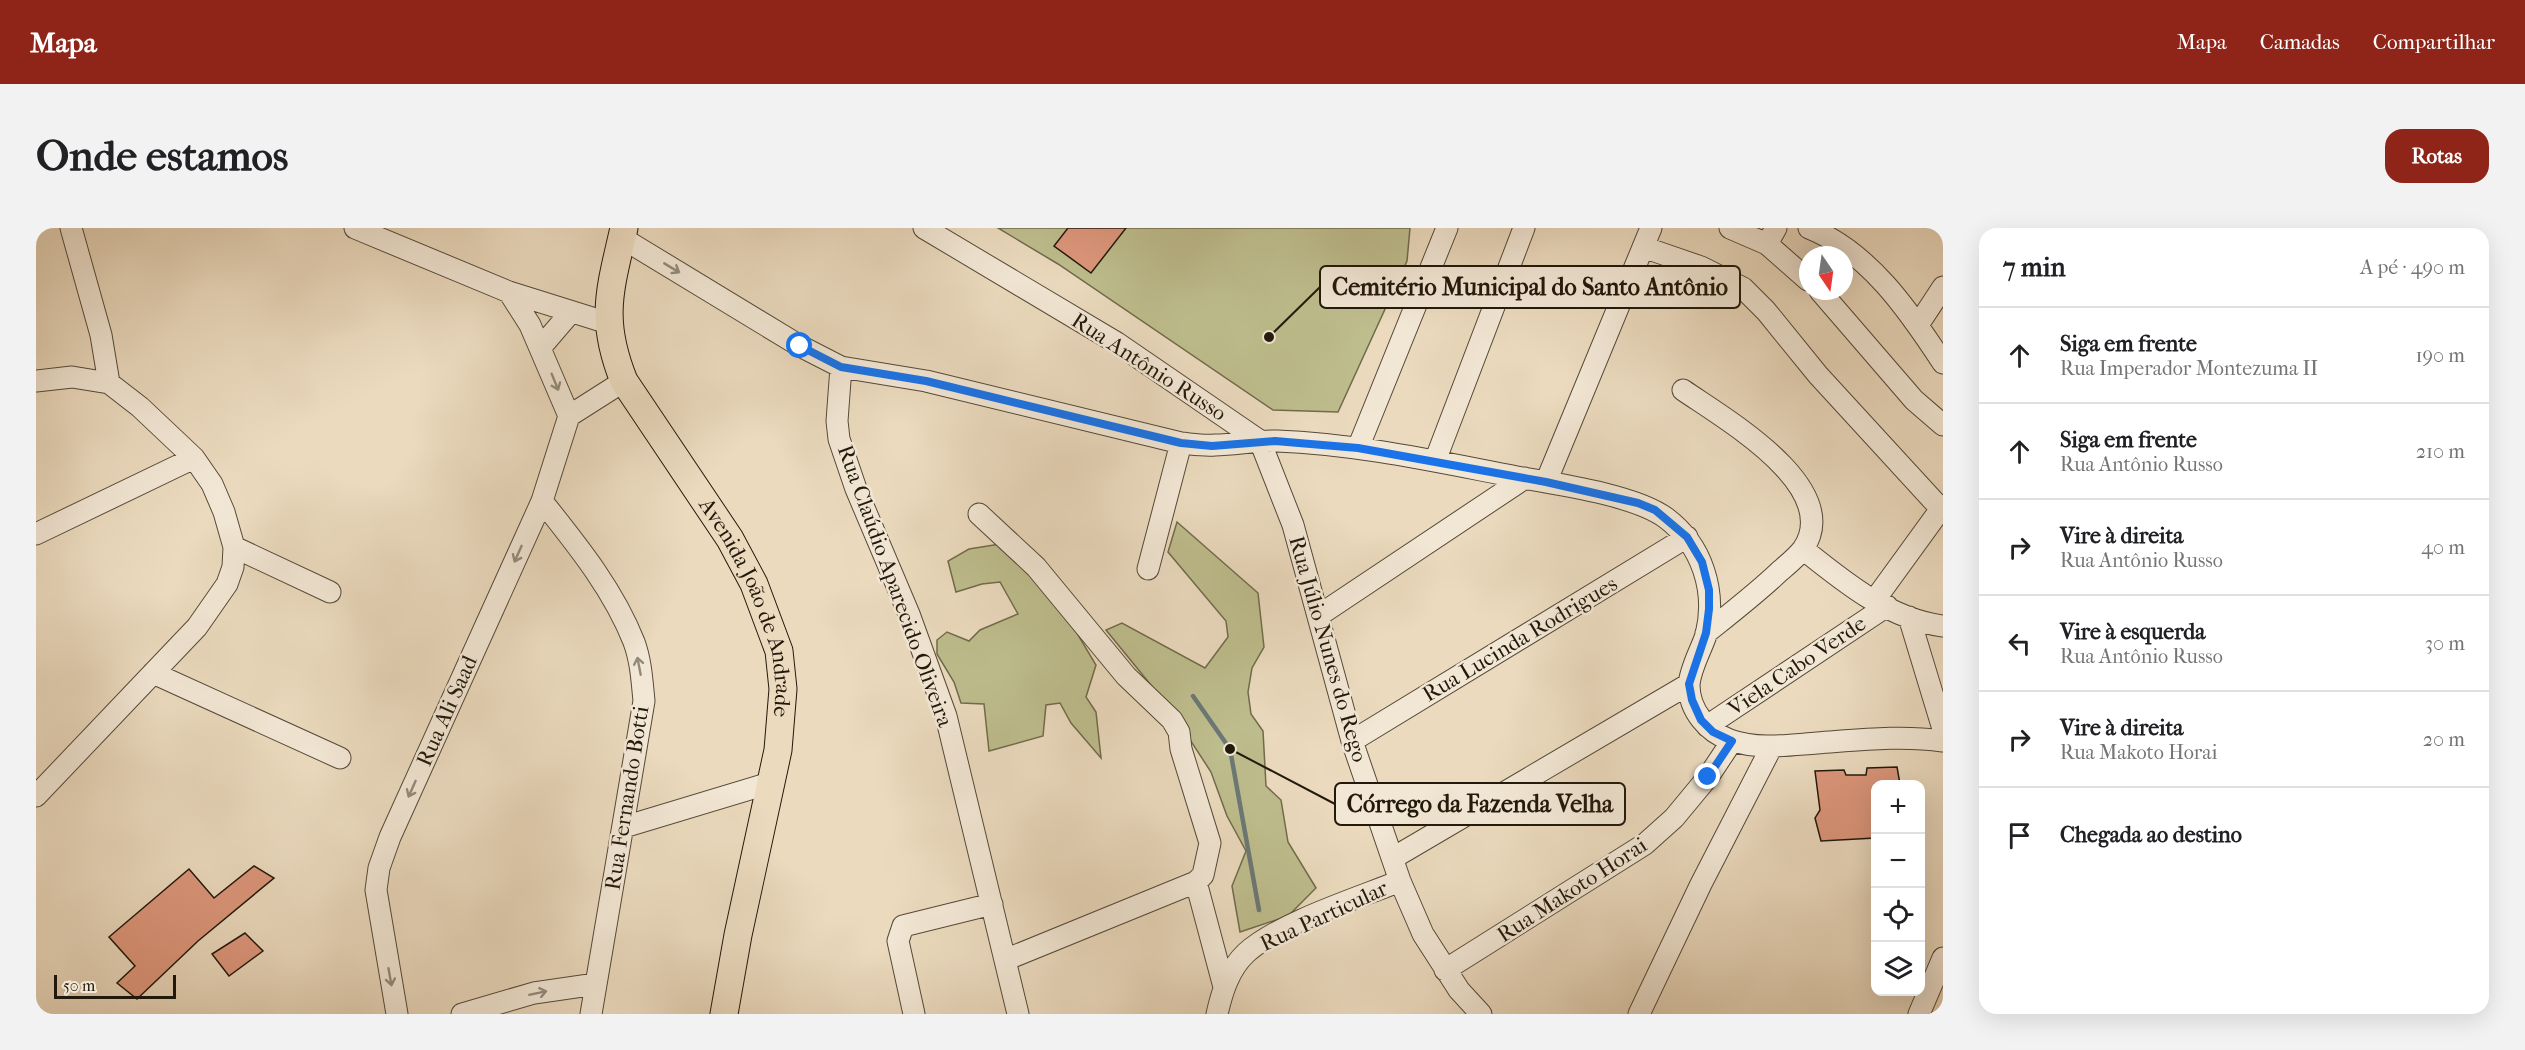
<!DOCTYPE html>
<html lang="pt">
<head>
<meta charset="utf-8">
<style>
	:root { --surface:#fff; --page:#f2f2f2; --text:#202124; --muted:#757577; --line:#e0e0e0; --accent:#8f2418 }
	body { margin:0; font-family:"IM FELL French Canon",serif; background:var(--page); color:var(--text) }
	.controls { position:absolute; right:18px; bottom:18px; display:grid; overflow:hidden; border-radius:12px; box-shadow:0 6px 24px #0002 }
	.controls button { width:54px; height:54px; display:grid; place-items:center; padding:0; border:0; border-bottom:2px solid var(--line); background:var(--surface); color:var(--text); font:30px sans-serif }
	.compass { position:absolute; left:1763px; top:18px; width:54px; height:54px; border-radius:50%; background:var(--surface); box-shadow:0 6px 24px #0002; rotate:167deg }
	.scale { position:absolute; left:18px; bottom:15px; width:122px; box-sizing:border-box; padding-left:6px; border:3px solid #22190c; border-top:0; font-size:16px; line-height:21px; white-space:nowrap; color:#22190c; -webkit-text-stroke:4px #f2e7d5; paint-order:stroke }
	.stop { position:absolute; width:18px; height:18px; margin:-14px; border:4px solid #1a73e8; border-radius:50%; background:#fff }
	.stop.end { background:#1a73e8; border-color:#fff; box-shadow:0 2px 6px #0008 }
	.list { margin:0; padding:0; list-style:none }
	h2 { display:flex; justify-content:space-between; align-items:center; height:78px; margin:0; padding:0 24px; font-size:26px }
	h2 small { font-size:20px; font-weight:400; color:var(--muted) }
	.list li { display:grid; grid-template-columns:39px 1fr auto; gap:18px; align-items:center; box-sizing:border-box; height:96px; padding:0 24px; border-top:2px solid var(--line) }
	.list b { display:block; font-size:22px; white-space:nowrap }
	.list p { margin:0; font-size:20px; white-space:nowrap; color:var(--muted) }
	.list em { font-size:20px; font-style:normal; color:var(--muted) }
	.icon { flex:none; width:33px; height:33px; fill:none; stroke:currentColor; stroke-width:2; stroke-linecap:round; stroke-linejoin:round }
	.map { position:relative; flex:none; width:1907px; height:786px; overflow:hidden; border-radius:18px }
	header { display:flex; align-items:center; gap:36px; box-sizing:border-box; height:84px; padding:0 30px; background:var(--accent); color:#fff }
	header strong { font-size:28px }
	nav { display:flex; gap:33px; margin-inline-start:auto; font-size:21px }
	.intro { display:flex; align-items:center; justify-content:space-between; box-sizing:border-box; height:144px; padding:0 36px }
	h1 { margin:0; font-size:42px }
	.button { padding:15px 27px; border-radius:18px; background:var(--accent); color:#fff; font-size:21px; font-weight:700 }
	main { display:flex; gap:36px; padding:0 36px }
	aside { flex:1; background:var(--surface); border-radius:18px; box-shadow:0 6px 24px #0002 }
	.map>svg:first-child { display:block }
	.green { fill:#bebd8d; stroke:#706b4c; stroke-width:1.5 }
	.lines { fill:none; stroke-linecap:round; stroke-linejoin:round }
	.stream { stroke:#6b7876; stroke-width:4.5 }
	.building { fill:#dd977c; stroke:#22190c; stroke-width:1.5 }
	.minor-casing { stroke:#544938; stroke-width:23 }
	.major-casing { stroke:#22190c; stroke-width:29 }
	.minor { stroke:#f2e7d5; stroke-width:21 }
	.major { stroke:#ebdabe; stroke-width:27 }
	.oneway { stroke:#948a7b }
	.route { stroke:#1a73e8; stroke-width:8 }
	.labels { text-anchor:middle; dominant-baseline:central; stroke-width:5; stroke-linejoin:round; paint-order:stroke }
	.street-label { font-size:22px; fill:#22190c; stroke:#f2e7d5 }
	.leader { fill:none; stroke:#22190c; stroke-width:2 }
	.callout-dot { fill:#22190c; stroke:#f2e7d5; stroke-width:2 }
	.callout { fill:#f2e7d5; stroke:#22190c; stroke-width:2 }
	.callout-label { font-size:24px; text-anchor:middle; font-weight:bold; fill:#22190c }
</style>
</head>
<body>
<header>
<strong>Mapa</strong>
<nav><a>Mapa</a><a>Camadas</a><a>Compartilhar</a></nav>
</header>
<div class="intro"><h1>Onde estamos</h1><a class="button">Rotas</a></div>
<main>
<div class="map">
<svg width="1907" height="786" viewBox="0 0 1907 786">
	<rect width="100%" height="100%" fill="#ebdabe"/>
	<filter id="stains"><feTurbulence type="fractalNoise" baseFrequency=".00333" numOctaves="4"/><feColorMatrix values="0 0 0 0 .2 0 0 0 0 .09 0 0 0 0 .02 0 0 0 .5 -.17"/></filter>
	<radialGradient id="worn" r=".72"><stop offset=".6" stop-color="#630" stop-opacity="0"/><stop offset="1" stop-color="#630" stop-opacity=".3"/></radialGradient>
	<path class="green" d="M962,0h412l-3,33 -69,151 -65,-2 -215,-146z
		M1141,294l81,71 6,54 -12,21 -4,24 3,22 12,17 3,55 15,14 7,42 28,46 -28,28 -48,16 -8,-46 14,-35 -19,-35 -16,-44 -43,-66 -62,-76 16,-7 83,45 23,-31 -2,-16 -58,-69z
		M964,316l62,64 34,57 -10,32 10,15 5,46 -30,-35 -11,-20 -14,2 -3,31 -54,15 -5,-47 -23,-1 -7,-21 -17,-28v-14l10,-8 22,9 11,-11 38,-16 -18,-32 -18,2 -26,8 -8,-31 21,-12z"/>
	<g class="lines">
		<path class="stream" d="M1157,468l37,53 29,161"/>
	</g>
	<path class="building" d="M1032,0h58l-35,45 -37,-27z
		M1861,539l3,17h-25v54l-54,3 -6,-23 5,-8 -5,-39 29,-1 2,5h20l1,-7z
		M218,638l20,12 -76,63 -61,58 -20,-16 18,-17 -26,-29 80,-68 25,29z
		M209,705l18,18 -34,25 -17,-22z"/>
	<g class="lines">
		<defs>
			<path id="minor" d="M35,0l30,107 8,48
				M319,0l154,64 99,31
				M888,0l193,115 143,98
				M1694,0l37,16 41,36
				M1773,0c60,24 100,83 134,135
				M586,10l178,108 41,21 85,14 255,62c11,1 22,3 34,2 21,0 41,-5 62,-4 81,3 161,21 240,36 40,7 118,18 149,41 36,27 51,73 40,117 -5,15 -16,34 -17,50 0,26 19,47 41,55 28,10 59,5 87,3 42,-3 85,-8 126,-2
				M1731,16l9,-16
				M1607,19l58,20 42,21 23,23 52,64 123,134
				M1784,63l94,109 29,25
				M473,64l21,33 39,91
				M1882,97l25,-38
				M505,119l30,-35
				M805,139l-4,54 2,18 17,50 53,125 37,102 72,298
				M0,153l36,-4 37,6 31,24 54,51 18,26 12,28 10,35 -1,20 -6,17 -30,43 -161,169
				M1647,162c40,28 162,97 120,159 -6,8 -16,16 -23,22 -23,22 -49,42 -74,62
				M533,188l55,-35
				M1224,213l33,84 59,216 48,140 23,53 36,56 22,24
				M1322,220l89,-220
				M1399,233l89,-233
				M1510,254l105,-254
				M506,273c35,44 71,88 92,141 7,19 8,39 10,59l-53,313
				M943,286l57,53 90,109 46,44 7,12 2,17 29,94 -7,32 -7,7 -191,78
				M0,306l158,-76
				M198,319l96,45
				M1767,321c41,33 86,70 140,77
				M1112,341l33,-126
				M1838,373l69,-95
				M1282,388l207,-138
				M1873,389l34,112
				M117,445l187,85
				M1671,498l180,-120
				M1316,513l335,-204
				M588,599l149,-45
				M1357,630l296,-174
				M1160,654l28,105
				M1409,742l200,-126 29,-26 34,-41 24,-36
				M361,786l-21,-124 3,-22 11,-31 152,-336 27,-85
				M426,786l72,-21 62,-9
				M878,786l-16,-73 5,-15 89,-22
				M1181,786c5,-22 12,-45 29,-61 33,-30 112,-55 154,-72
				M1603,786l62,-130 71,-138
				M1883,786l24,-56"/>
			<g id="major">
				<path id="s1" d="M588,0c-14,62 -25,91 0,153l106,158 24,45 25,67 4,38 -5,61 -40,185 -14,79"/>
			</g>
		</defs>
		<use href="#minor" class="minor-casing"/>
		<use href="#major" class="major-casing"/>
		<use href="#minor" class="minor"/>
		<use href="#major" class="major"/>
	</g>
	<defs><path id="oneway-shaft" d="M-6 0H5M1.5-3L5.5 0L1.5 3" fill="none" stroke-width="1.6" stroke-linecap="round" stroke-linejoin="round" transform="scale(1.5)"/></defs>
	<g class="oneway">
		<use href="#oneway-shaft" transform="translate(636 40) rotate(31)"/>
		<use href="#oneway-shaft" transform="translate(519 154) rotate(68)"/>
		<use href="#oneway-shaft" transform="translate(482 326) rotate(114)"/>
		<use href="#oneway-shaft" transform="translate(603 438) rotate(-101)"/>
		<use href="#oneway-shaft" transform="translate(376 561) rotate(114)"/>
		<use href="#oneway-shaft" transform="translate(354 749) rotate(80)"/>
		<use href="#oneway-shaft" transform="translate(502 765) rotate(-12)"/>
	</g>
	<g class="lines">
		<path class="route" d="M764,118l41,21 85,14 255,62 31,3 63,-5 83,7 188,34 92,21 17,7 32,27 15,25 7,28v19l-3,24 -17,51 3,16 9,20 12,12 19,9 -24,36"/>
	</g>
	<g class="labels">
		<g class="street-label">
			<text transform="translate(1113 139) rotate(33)">Rua Antônio Russo</text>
			<text transform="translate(859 358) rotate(70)">Rua Claúdio Aparecido Oliveira</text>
			<text stroke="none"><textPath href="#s1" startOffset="418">Avenida João de Andrade</textPath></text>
			<text transform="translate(1484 411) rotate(-31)">Rua Lucinda Rodrigues</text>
			<text transform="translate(1292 421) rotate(74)">Rua Júlio Nunes do Rego</text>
			<text transform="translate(1761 438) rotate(-34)">Viela Cabo Verde</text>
			<text transform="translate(411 483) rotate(-66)">Rua Ali Saad</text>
			<text transform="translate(591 570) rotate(-81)">Rua Fernando Botti</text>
			<text transform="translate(1536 662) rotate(-33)">Rua Makoto Horai</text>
			<text transform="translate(1288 688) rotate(-25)">Rua Particular</text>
		</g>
	</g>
	<path class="leader" d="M1233 109L1284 59M1194 521L1299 576"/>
	<g class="callout-dot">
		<circle cx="1233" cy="109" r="6"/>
		<circle cx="1194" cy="521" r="6"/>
	</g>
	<g class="callout">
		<rect x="1284" y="38" width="420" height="42" rx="6"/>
		<rect x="1299" y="555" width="290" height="42" rx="6"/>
	</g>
	<g class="callout-label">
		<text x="1494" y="67">Cemitério Municipal do Santo Antônio</text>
		<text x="1444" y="584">Córrego da Fazenda Velha</text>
	</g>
	<rect width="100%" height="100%" filter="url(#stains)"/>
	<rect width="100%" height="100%" fill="url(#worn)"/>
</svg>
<div class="controls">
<button>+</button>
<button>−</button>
<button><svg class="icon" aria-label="locate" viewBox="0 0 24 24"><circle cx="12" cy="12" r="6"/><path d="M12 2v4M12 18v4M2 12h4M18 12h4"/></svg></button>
<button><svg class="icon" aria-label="layers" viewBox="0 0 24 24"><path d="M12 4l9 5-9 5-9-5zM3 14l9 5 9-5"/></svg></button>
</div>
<svg class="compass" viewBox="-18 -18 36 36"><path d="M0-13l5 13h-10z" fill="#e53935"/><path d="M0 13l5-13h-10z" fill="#757577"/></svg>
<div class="scale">50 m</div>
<div class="stop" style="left:764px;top:118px"></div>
<div class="stop end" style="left:1672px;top:549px"></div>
</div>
<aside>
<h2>7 min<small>A pé · 490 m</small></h2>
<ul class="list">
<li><svg class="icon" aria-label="ahead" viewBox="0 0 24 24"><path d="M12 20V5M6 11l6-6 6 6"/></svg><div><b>Siga em frente</b><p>Rua Imperador Montezuma II</p></div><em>190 m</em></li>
<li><svg class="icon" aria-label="ahead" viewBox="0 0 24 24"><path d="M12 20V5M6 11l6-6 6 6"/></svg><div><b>Siga em frente</b><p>Rua Antônio Russo</p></div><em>210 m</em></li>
<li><svg class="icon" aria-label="right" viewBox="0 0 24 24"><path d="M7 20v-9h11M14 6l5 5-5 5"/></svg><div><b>Vire à direita</b><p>Rua Antônio Russo</p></div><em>40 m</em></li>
<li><svg class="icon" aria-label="left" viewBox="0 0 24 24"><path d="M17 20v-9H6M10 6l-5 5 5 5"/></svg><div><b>Vire à esquerda</b><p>Rua Antônio Russo</p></div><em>30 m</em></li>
<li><svg class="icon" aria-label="right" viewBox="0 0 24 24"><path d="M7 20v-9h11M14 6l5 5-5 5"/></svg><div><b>Vire à direita</b><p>Rua Makoto Horai</p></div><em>20 m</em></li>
<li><svg class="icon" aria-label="arrive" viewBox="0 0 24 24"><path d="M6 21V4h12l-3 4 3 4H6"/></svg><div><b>Chegada ao destino</b></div></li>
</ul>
</aside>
</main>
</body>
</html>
